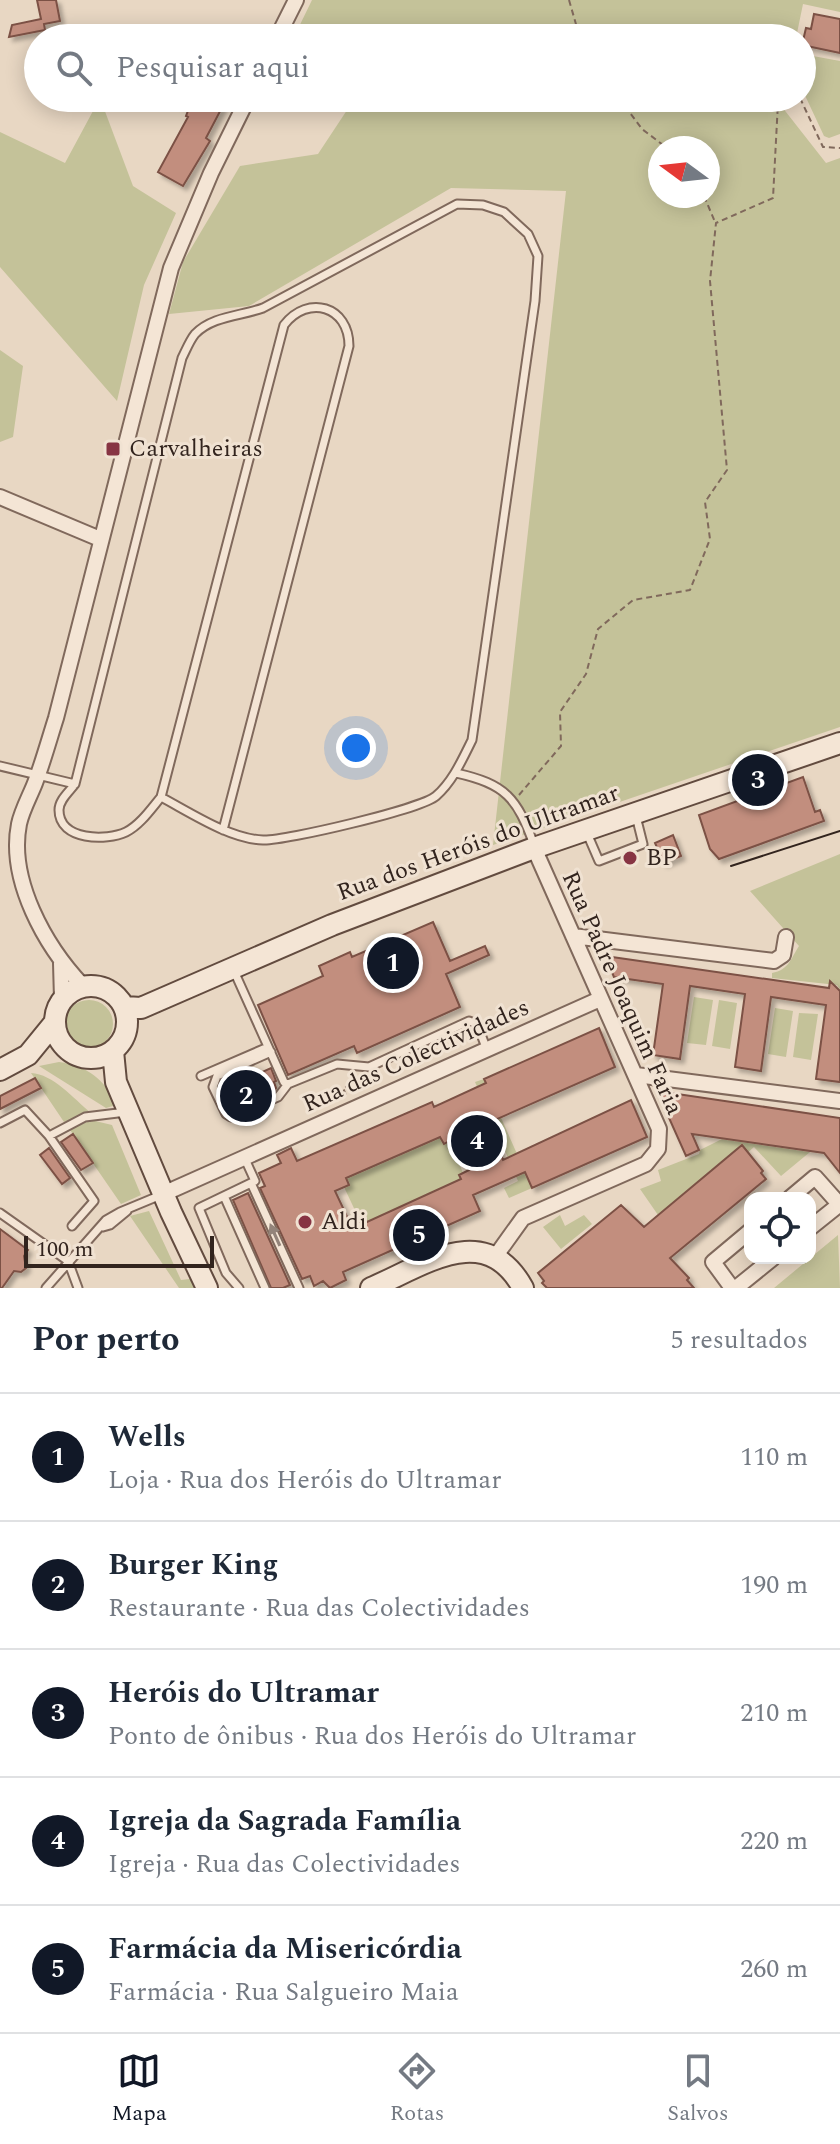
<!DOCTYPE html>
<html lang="pt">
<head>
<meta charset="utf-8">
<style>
	:root { --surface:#fff; --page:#f6f6f7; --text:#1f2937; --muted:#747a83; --line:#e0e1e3; --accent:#111827 }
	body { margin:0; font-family:Spectral,serif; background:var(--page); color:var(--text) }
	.controls { position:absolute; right:24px; bottom:24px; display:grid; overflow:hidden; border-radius:16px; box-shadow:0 4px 20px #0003 }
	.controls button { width:72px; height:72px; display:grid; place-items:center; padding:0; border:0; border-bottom:2px solid var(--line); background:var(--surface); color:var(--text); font:40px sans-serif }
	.compass { position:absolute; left:648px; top:136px; width:72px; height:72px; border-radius:50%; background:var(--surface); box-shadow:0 4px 20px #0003; rotate:285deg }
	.scale { position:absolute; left:24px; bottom:20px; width:190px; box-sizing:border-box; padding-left:8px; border:4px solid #32241e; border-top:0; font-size:22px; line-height:28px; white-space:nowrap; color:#32241e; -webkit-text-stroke:6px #f0e2d2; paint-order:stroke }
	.you { position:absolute; left:356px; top:748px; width:28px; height:28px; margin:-20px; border:6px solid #fff; border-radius:50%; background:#1a73e8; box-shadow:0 0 0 12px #1a73e833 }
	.badge { display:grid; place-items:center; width:52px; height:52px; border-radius:50%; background:var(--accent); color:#fff; font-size:26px; font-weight:700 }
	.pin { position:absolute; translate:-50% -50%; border:4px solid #fff; box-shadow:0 2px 8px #0006 }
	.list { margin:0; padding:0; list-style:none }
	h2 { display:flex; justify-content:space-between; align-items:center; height:104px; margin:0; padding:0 32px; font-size:34px }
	h2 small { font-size:26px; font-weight:400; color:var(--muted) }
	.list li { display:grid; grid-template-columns:52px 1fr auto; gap:24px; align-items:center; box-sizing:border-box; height:128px; padding:0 32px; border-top:2px solid var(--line) }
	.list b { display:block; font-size:30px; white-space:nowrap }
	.list p { margin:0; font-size:26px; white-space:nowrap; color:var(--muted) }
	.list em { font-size:26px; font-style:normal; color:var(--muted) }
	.icon { flex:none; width:44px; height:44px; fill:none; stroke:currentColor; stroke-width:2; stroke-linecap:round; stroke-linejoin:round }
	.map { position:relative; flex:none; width:840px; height:1288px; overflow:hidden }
	.search { position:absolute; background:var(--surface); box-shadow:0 4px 20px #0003; left:24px; right:24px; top:24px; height:88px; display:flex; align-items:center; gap:20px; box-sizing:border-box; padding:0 28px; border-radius:44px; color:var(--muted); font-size:30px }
	.sheet { height:744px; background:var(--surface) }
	nav { display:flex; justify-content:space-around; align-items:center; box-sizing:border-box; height:112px; border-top:2px solid var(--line); background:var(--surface); font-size:22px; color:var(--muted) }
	nav a { display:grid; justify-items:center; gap:4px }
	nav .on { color:var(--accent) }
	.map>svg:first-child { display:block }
	.green { fill:#c4c299; fill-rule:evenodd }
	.building { fill:#c28e7e; stroke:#7c5145; stroke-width:2; fill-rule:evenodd; filter:url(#shadow) }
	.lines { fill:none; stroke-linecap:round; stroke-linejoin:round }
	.lane-casing { stroke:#80695c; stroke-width:11 }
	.street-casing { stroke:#80695c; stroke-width:18 }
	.secondary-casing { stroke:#624b3f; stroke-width:24 }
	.path { stroke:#80695c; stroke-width:2; stroke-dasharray:6 4; stroke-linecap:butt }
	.lane { stroke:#f4e5d5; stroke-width:7 }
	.street { stroke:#f4e5d5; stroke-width:14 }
	.secondary { stroke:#f4e5d5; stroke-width:20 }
	.tram { stroke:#32241e; stroke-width:2 }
	.oneway { fill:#93847a }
	.poi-dot { fill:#873443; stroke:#f0e2d2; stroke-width:3 }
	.labels { text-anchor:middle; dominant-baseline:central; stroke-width:6; stroke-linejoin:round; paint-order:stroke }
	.poi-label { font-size:24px; fill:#32241e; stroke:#f0e2d2; text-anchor:start }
	.street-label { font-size:24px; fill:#32241e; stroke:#f0e2d2 }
</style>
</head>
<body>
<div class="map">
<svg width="840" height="1288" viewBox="0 0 840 1288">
	<defs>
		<filter id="shadow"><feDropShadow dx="4" dy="4" stdDeviation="2" flood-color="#0004"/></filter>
	</defs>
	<rect width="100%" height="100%" fill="#e8d7c3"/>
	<path class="green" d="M312,0h528v12l-37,-8 -7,34 -502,-1z
		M802,54l38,7v73l-11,4 -5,-2 -22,-47z
		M100,98l33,88 43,27 -32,72 -27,116 -117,-134v-135l65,31z
		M355,98h420l51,65 14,-5v569l-347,118 73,-654 -115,-3 -202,118 -80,8 14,-52 57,-96 78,-12zM660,148h48v48h-48z
		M0,350l23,16 -10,71 -13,5z
		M840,854v135l-3,-4 -65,-7v-5c17,-3 19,-15 27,-27l-49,-55z
		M694,997l19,3 -7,45 -19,-2z
		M719,1000l18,3 -7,46 -18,-3z
		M65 1024a24 24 0 1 1 48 0a24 24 0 1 1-48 0Z
		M775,1008l18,3 -7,46 -18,-3z
		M799,1013l19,1 -7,46 -18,-3z
		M59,1062c28,4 46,17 57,43l-10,3 -67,-42z
		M31,1073c22,1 43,26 59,39l-26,10z
		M484,1079l48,109 -23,10 -5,-10 14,-7 -43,-99z
		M91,1120l21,5 29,70 -20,9 -51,-74z
		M440,1137l4,7 6,-3 13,32 -4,2 2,4 -94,43 -2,-3 -5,2 -16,-34 2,-9z
		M722,1139l88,13 -29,24 -27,-29 -9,8 -7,-7 -80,67 -18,-26 21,-8 -3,-11 41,-16 1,-4z
		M149,1211l32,69 9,-1 4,9h-15l-49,-72z
		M560,1215l5,11 19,-11 8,9 -31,25 -18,-22z
		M838,1235l2,53h-66z"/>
	<path class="building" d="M37,0h19l4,21 -16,3 1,6 -36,7 3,-12 29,-6z
		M814,14l26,5v34l-38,-8 4,-17 5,1z
		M166,98h61l-21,40 4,3 -27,45 -25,-14 30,-55 -2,-1 3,-8z
		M803,777l12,35 5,-2 4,11 -105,38 -9,-10 -11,-34z
		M673,835l8,21 -17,7 -9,-20z
		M433,922l17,39 35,-15 4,9 -43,19 14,33 -103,46 -3,-7 -66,29 -30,-70 65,-29 -4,-10 31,-14 2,5z
		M605,956l224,32 1,-7 10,10v91l-24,-3 10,-74 -55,-8 -10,74 -26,-4 10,-73 -55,-8 -10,73 -27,-4 10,-71 -49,-7z
		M599,1028l16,39 -127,56 15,37 128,-60 16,37 -115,51 -7,-16 -52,23 7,16 -137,61 3,8 -16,8 -7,-7 -9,5 -4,-10 -8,3 -42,-91 5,-2 -6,-13 22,-10 -4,-8 14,-7 6,13 135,-59 2,5 52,-24 -2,-4zM458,1136l15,32 -14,7 2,4 -94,43 -2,-3 -14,6 -16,-34 14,-6 -3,-7 94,-41 4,7z
		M271,1068l5,13 -2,1 2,6 -2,4 -43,17 -9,-19z
		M35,1078l6,10 -41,21v-13z
		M657,1091l183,27v55l-16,-20 -132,-19 7,16 -13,6z
		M73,1134l20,29 -12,7 -20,-28z
		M742,1145l21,26 -2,2 5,6 -96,79 19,20 -2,2 7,8h-147l-5,-5 2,-2 -6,-8 83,-68 23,22z
		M49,1148l21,30 -8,6 -22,-29z
		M248,1193l42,92 -7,3h-12l-38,-88z
		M0,1229l28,21 -4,6 2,12 -5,4 -7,-1 -12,17h-2z"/>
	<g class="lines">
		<defs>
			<path id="lane" d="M0,766l75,18
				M456,773c50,11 61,25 78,72
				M161,797c30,16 69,42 102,43 22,1 158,-31 173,-44 17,-15 26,-36 36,-56l63,-439 3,-45 -10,-22 -24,-22 -21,-7 -26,-1 -194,104c-22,8 -51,8 -68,26 -5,6 -9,16 -13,24l-107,426c-6,8 -16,16 -16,26 0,31 48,31 67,22 14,-7 25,-23 35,-35l123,-472c24,-31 65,-19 65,21l-126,484
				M586,831l13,30 44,-17 -7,-28
				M234,971l50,111 4,2 49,-20 32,3 100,-46 8,3 10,26
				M271,1052l-54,24 -4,11 13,27 5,3 47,-20 10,-13
				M201,1076l67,-29
				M0,1123l25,-13 24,26 36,-19 41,-5
				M49,1136l45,65 -22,25
				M245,1159l10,22 -4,2 48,105
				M224,1196l41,92
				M0,1213l68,48 10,27
				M103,1227l7,-2 17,-14
				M46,1288l60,-68 14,-8 41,-17
				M239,1288l-13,-15 -27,-65 52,-25"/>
			<path id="street" d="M277,38l19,-38
				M0,497l100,42
				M573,936l201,25 9,-6 3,-18
				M61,963l1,36
				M83,986c-38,-40 -75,-106 -64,-162 3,-14 11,-28 16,-41 8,-21 14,-43 21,-65l115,-450 40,-95 37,-75
				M636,1075l204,26
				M163,1194l437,-195
				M790,1198l25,-21 25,28
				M810,1228l30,-24
				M495,1257l28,-39 123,-54 12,-15 1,-20 -125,-281
				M732,1288l-19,-26 37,-31
				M736,1288l37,-30"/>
			<path id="secondary" d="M55 1022a36 36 0 1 1 72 0a36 36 0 1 1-72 0Z
				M125,1007l16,1 191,-83 202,-77 306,-105
				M113,1051l3,31 55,130 36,76
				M0,1070l28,-15 27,-33
				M371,1288c52,-22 114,-69 152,0"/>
		</defs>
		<use href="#lane" class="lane-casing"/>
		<use href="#street" class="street-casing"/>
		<use href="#secondary" class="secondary-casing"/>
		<path class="path" d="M569,0l11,38
			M619,98l23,31 25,19
			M800,98l23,49 17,1
			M704,196l11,26
			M519,795l42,-49 -1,-34 26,-38 12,-45 35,-29 57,-10 20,-51 -5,-37 22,-32 -17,-189 6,-58 57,-25 5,-96 4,-4
			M346,1095l-3,-7 22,-9 -1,-3"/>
		<use href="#lane" class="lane"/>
		<use href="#street" class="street"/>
		<use href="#secondary" class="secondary"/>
		<path class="tram" d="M731,866l109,-35"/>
	</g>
	<defs><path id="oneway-solid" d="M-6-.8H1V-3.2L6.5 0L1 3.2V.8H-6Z" transform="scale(2)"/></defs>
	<use class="oneway" href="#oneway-solid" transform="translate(275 1235) rotate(-114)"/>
	<g class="poi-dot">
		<rect x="105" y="441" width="16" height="16" rx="4"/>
		<circle cx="630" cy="858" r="8"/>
		<circle cx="305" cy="1222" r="8"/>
	</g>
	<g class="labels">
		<g class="poi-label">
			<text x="129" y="449">Carvalheiras</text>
			<text x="646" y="858">BP</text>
			<text x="321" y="1222">Aldi</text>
		</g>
		<g class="street-label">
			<text transform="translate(478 843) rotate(-20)">Rua dos Heróis do Ultramar</text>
			<text transform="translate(622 993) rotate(66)">Rua Padre Joaquim Faria</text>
			<text transform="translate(416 1056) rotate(-24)">Rua das Colectividades</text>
		</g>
	</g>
</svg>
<div class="controls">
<button><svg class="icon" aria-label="locate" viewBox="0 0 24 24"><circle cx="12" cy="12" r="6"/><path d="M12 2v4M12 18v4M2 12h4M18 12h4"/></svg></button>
</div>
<svg class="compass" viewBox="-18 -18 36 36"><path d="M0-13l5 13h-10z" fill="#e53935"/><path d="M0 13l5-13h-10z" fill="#747a83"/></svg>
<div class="scale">100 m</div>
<div class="you"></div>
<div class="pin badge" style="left:393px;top:963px">1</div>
<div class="pin badge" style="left:246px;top:1096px">2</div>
<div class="pin badge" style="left:758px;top:780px">3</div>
<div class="pin badge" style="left:477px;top:1141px">4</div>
<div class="pin badge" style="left:419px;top:1235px">5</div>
<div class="search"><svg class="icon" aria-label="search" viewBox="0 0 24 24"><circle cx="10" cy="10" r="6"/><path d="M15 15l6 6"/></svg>Pesquisar aqui</div>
</div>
<section class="sheet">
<h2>Por perto<small>5 resultados</small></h2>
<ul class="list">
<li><span class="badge">1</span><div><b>Wells</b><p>Loja · Rua dos Heróis do Ultramar</p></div><em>110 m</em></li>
<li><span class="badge">2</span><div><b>Burger King</b><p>Restaurante · Rua das Colectividades</p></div><em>190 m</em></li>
<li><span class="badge">3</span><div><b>Heróis do Ultramar</b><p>Ponto de ônibus · Rua dos Heróis do Ultramar</p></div><em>210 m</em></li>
<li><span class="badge">4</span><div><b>Igreja da Sagrada Família</b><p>Igreja · Rua das Colectividades</p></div><em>220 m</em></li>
<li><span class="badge">5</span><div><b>Farmácia da Misericórdia</b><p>Farmácia · Rua Salgueiro Maia</p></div><em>260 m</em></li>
</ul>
</section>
<nav>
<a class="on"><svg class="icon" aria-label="map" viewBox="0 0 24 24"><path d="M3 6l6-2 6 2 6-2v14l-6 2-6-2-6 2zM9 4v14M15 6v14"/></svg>Mapa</a>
<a><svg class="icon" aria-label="directions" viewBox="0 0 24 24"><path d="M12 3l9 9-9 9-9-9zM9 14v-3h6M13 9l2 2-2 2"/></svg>Rotas</a>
<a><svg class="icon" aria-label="saved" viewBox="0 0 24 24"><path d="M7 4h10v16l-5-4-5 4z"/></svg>Salvos</a>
</nav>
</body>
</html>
